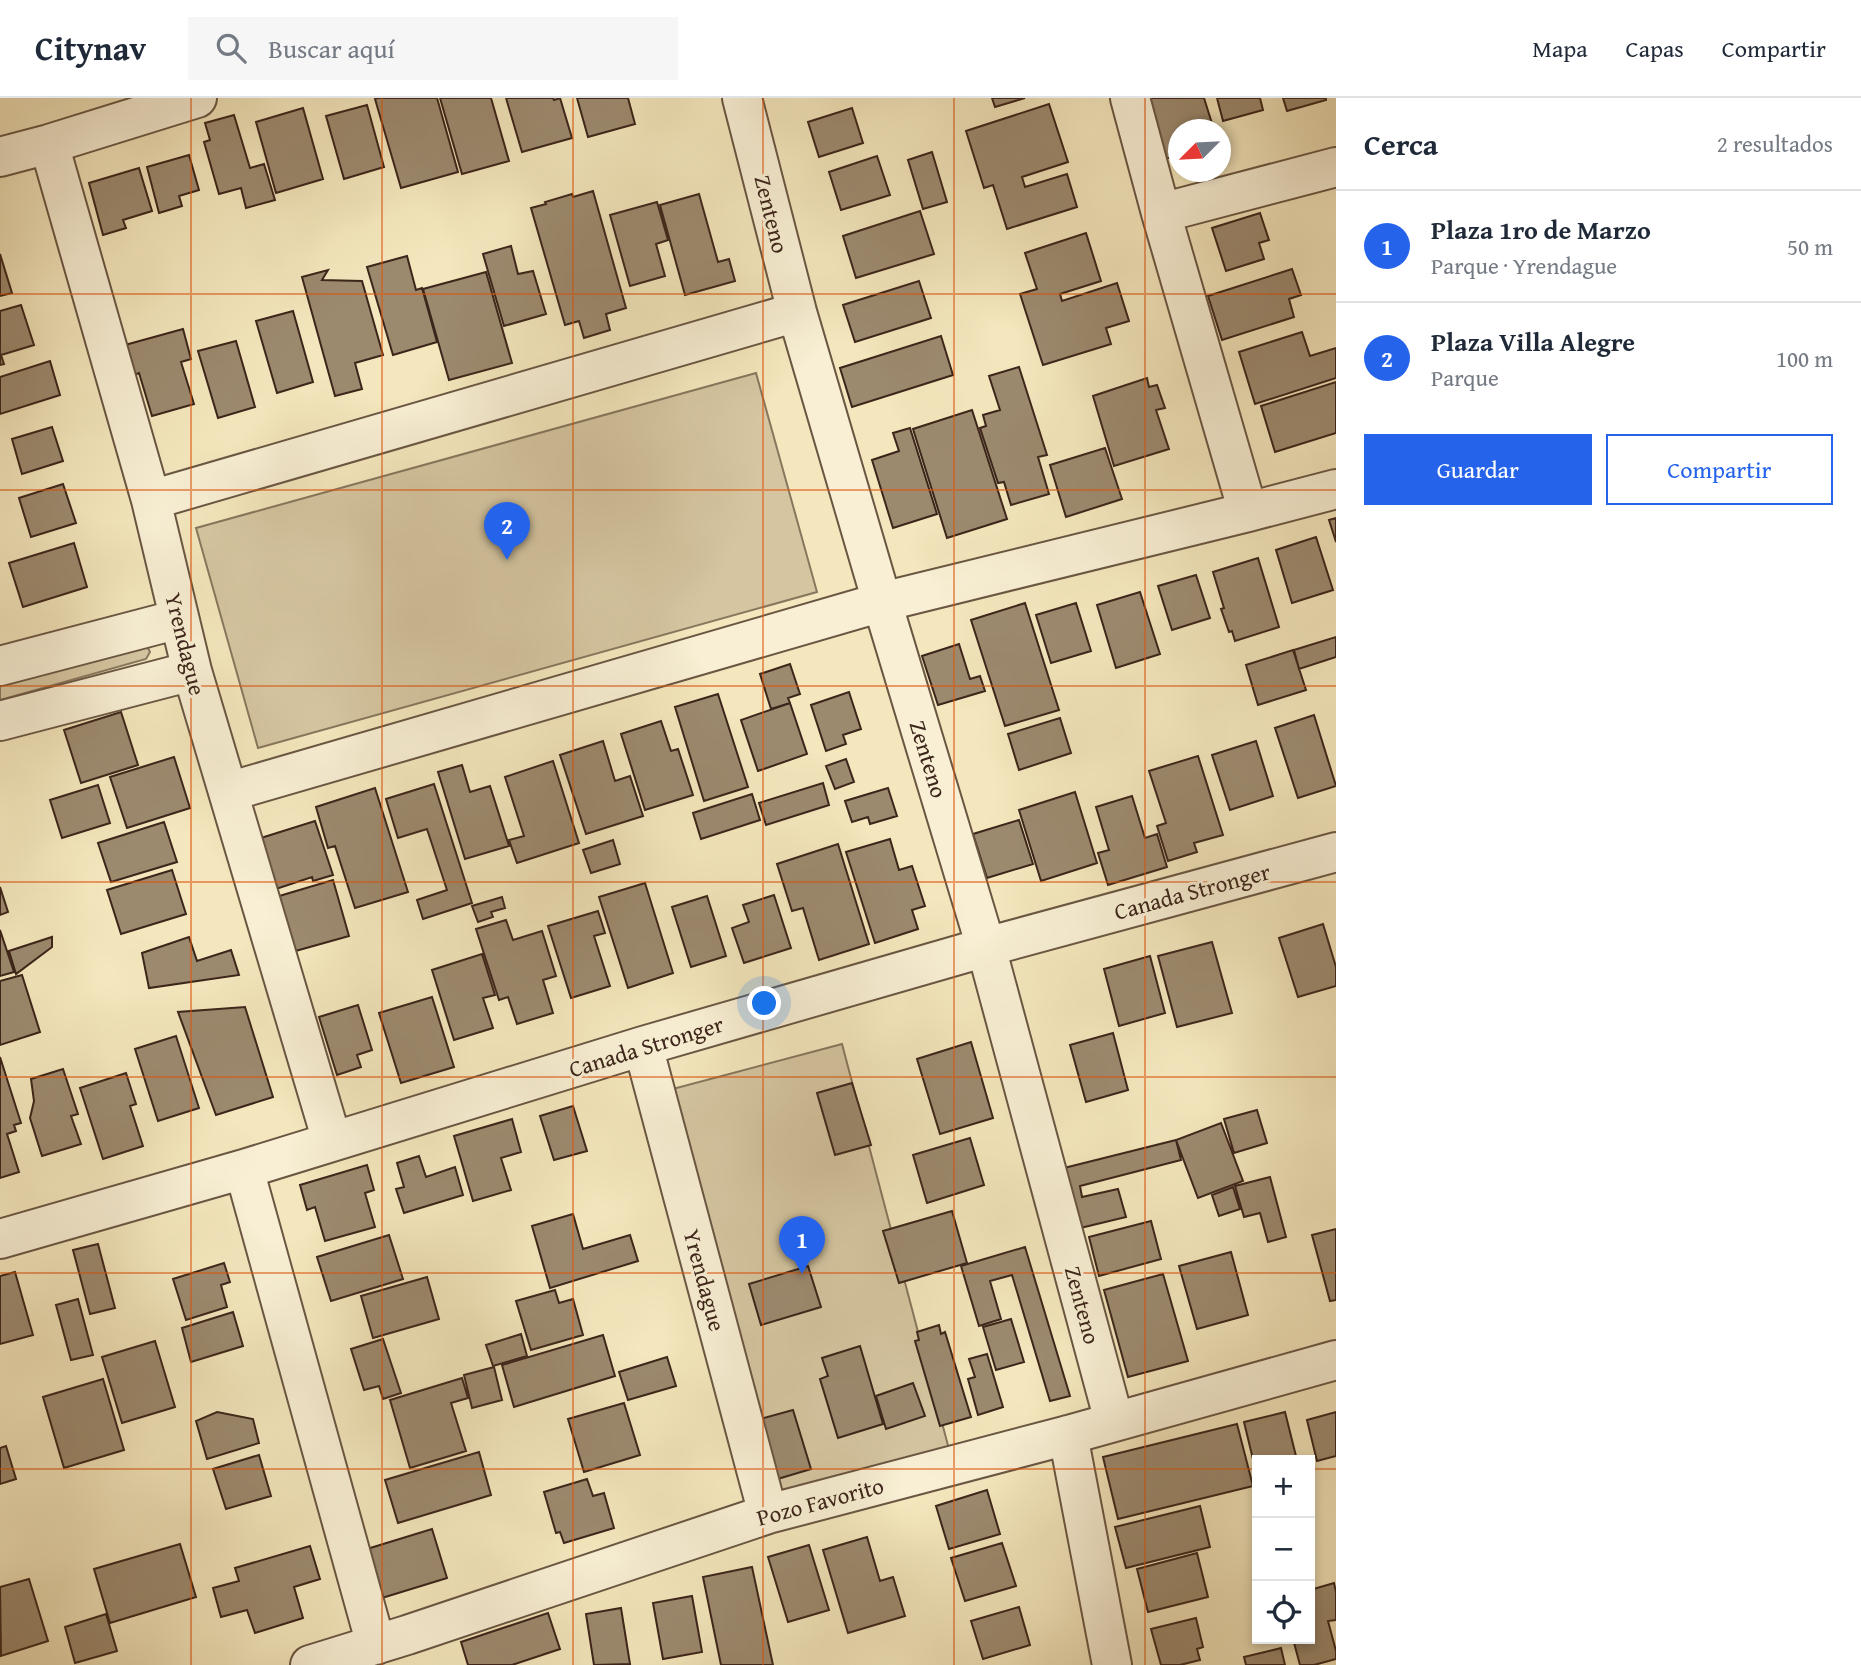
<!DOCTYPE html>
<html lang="es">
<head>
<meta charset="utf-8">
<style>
	:root { --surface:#fff; --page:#f6f6f7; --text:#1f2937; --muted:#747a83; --line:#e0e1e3; --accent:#2563eb }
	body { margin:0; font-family:"Gentium Book Plus",serif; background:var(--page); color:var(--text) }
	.controls { position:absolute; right:21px; bottom:21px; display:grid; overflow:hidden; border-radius:0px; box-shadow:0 4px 10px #0003 }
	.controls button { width:63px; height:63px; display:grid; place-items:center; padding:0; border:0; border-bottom:2px solid var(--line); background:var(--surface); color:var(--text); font:35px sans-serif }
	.compass { position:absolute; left:1168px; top:21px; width:63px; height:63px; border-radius:50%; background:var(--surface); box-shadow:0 4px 10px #0003; rotate:246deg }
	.you { position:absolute; left:765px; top:906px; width:24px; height:24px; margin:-18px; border:5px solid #fff; border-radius:50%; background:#1a73e8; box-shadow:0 0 0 10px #1a73e833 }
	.badge { display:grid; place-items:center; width:46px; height:46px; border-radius:50%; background:var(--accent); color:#fff; font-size:23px; font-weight:700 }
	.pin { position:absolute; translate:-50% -58px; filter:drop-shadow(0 2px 4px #0008) }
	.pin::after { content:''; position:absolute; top:37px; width:24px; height:21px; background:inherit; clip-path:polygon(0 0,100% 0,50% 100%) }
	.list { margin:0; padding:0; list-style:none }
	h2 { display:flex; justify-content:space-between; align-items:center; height:91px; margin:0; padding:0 28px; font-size:30px }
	h2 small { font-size:23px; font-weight:400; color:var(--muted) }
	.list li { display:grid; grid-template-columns:46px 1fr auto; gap:21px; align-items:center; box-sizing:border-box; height:112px; padding:0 28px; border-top:2px solid var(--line) }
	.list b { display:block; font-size:26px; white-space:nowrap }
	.list p { margin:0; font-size:23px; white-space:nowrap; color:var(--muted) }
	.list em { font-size:23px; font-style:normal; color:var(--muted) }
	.actions { display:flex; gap:14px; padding:21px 28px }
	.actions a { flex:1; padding:16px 0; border:2px solid var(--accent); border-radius:0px; text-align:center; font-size:24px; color:var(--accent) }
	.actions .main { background:var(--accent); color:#fff }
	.icon { flex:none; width:38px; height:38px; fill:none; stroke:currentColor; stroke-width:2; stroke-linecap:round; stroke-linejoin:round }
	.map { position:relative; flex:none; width:1336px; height:1567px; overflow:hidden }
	header { display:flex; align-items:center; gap:42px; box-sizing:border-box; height:98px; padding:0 35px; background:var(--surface); border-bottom:2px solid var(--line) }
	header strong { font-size:33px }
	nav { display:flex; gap:38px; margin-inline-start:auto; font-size:24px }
	.search { width:490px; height:63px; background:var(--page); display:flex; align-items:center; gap:18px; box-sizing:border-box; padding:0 24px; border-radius:0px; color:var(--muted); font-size:26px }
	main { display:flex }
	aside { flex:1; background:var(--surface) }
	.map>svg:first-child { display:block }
	.green { fill:#d5c6a1; stroke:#88765e; stroke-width:2 }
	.building { fill:#9c8a6f; stroke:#3c251a; stroke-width:2 }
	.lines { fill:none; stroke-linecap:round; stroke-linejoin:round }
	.street-casing { stroke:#6a5643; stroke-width:42 }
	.street { stroke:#f8efd4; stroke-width:38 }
	.grid { fill:none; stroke:#df560d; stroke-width:2; stroke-opacity:0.55 }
	.labels { text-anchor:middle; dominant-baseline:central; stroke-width:6; stroke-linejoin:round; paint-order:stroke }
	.street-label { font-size:23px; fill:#3c251a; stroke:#f8efd4 }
</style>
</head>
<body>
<header>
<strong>Citynav</strong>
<div class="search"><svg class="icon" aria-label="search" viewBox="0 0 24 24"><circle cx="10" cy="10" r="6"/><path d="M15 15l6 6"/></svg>Buscar aquí</div>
<nav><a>Mapa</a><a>Capas</a><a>Compartir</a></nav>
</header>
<main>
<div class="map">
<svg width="1336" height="1567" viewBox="0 0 1336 1567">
	<rect width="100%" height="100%" fill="#f4e7bd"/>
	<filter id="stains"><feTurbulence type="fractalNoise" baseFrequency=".00286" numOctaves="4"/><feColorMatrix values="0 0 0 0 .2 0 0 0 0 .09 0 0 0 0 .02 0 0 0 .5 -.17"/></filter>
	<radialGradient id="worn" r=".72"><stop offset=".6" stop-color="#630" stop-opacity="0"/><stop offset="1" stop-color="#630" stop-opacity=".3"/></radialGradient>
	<path class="green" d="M756,275l61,219 -559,156 -62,-220z
		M146,546l4,8 -4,7 -146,41v-17z
		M842,946l108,409 -188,50 -108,-409z"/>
	<path class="building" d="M378,0h59l21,74 -57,16 -26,-89z
		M440,0h51l18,63 -47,13z
		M506,0h47l1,2 6,-2 12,40 -50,14z
		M577,0h51l7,26 -47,13z
		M992,0h33l-30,9z
		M1147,0h57l10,32h-36v25l-13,4z
		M1217,0h43l3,12 -40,11z
		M1283,0h43v2l-39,11z
		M1049,6l19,58 -46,15 3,10 42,-13 10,33 -70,22 -14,-44 -9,3 -18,-57z
		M367,7l17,62 -40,12 -18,-63z
		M303,10l20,71 -47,14 -20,-71z
		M852,10l11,35 -44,14 -11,-35z
		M234,17l16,53 14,-4 11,36 -29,8 -5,-20 -22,6 -15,-52 6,-2 -5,-17z
		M932,54l15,50 -24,7 -15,-49z
		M189,57l10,35 -20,6 3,10 -23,7 -12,-46z
		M877,58l13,39 -49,15 -12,-38z
		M139,70l13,43 -29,9 3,8 -23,7 -14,-52z
		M593,93l33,117 -20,6 4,16 -26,8 -5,-17 -14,4 -34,-117 15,-4 -1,-2 27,-8 1,3z
		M699,96l19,68 11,-3 6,22 -50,14 -25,-90z
		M657,104l11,38 -12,4 9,32 -35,10 -20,-71z
		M920,113l14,43 -78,24 -13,-42z
		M1260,115l9,27 -10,3 5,16 -38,12 -14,-43z
		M1086,135l15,48 -41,13 2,7 55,-18 12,38 -23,7 5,16 -68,21 -23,-71 17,-5 -12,-36z
		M511,148l7,28 15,-3 13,43 -42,12 -21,-72z
		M0,156l12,39 -12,3z
		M407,158l9,34 6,-2 15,54 -44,13 -26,-88z
		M1292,171l9,26 -12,4 5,18 -72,23 -14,-44z
		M328,172l-6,10 40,1 21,74 -28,8 7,26 -27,7 -33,-119z
		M486,174l26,91 -63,17 -26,-91z
		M919,183l12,37 -76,24 -12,-37z
		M21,207l13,40 -33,10 3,9 -4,1v-54z
		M293,213l20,71 -36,11 -21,-72z
		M183,231l8,30 -10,3 13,42 -42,12 -13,-43 -5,2 -9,-30z
		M1302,234l8,24 26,-8v30l-81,26 -16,-52z
		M941,238l12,39 -101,32 -12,-39z
		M236,243l19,66 -37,11 -20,-67z
		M50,263l10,34 -60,19v-37z
		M1019,269l28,88 -9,2 11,37 -38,11 -7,-23 -6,1 -18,-55 6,-2 -3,-11 17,-5 -11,-34z
		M1147,280l2,9 8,-2 8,23 -9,2 13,39 -55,17 -21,-70z
		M1336,284v51l-61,19 -14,-46z
		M972,312l35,109 -60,19 -34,-109z
		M52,329l11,34 -41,13 -10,-35z
		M910,330l27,86 -44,14 -21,-68 27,-9 -6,-18z
		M1105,350l17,51 -56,18 -16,-52z
		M63,386l13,39 -45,14 -12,-39z
		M1336,420v24l-7,-22z
		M1316,439l17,53 -41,13 -16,-53z
		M74,445l13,44 -64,20 -14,-44z
		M1258,460l21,69 -44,14 -3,-10 -3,1 -8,-23 3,-1 -11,-36z
		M1196,477l14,43 -38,12 -14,-44z
		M1140,494l20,62 -44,14 -19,-63z
		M1025,505l34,107 -54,16 -34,-106z
		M1076,505l15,48 -40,12 -15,-48z
		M1336,539v20l-37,12 -5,-19z
		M959,546l11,35 10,-3 5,15 -47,14 -16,-49z
		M1293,552l13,40 -48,15 -12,-40z
		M790,566l10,30 -12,4 2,5 -19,6 -11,-35z
		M849,594l12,37 -18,6 3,9 -20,7 -15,-46z
		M718,596l30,93 -44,14 -29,-94z
		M790,605l17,51 -49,17 -17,-51z
		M121,614l17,53 -57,18 -17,-53z
		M1314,617l22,71 -38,12 -23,-70z
		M1060,620l11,35 -52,17 -11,-36z
		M661,623l10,30 7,-2 15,46 -48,15 -24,-76z
		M603,643l12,40 15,-5 13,40 -57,18 -26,-79z
		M1256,643l17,55 -43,14 -18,-55z
		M1198,658l25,79 -29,8 3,9 -29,9 -11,-35 9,-3 -17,-52z
		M174,659l16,51 -63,20 -17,-51z
		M846,661l8,23 -19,7 -9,-23z
		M553,663l26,82 -62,20 -8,-23 15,-4 -19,-59z
		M462,667l8,27 20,-6 19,60 -44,13 -27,-87z
		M823,685l6,22 -63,20 -7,-22z
		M434,686l38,119 -49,16 -6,-19 30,-10 -20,-61 -29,9 -12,-39z
		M98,687l12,38 -48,15 -12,-38z
		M375,690l33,104 -53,16 -20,-62 -7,2 -12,-41z
		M888,690l9,28 -27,8 -2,-7 -16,5 -7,-21z
		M1075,694l22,71 -56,18 -22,-71z
		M752,696l8,26 -59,19 -8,-26z
		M1132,698l13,42 12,-4 10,33 -59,18 -10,-32 11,-3 -13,-43z
		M1019,722l14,44 -46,14 -14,-44z
		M315,723l18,54 -20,6 -1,-4 -36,12 -15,-51z
		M164,724l13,40 -66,20 -13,-39z
		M890,741l9,31 13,-4 13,40 -13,4 6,19 -43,14 -29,-91z
		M613,742l7,24 -29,9 -8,-23z
		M838,746l31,100 -50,16 -16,-52 -11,3 -15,-47z
		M172,772l14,44 -65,20 -14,-44z
		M333,782l16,56 -57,16 -16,-55z
		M645,785l28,90 -45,15 -29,-91z
		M0,789l8,25 -8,3z
		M774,797l17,53 -47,15 -12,-35 17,-6 -6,-17z
		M707,798l19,60 -35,11 -19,-60z
		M502,799l3,11 -14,4 2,5 -15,5 -6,-16z
		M598,813l7,22 -11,3 16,50 -39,12 -23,-72z
		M506,822l7,20 29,-9 14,45 -13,4 10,33 -36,11 -9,-27 -9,3 -23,-71z
		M1323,826l13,43v19l-38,11 -19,-59z
		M0,832l14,42 -14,4z
		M52,839v10l-36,27 -7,-23z
		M189,839l8,24 34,-11 8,25 -90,13 -7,-35z
		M1212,844l20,71 -55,14 -19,-71z
		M482,856l13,41 -12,3 10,30 -39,12 -22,-70z
		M1150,858l15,57 -46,13 -15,-57z
		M22,877l18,57 -40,13v-64z
		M432,899l22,70 -53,16 -22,-70z
		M358,907l14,45 -15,5 4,12 -24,8 -18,-58z
		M245,909l28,90 -57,18 -38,-103z
		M1113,935l15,57 -42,12 -16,-57z
		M176,938l23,72 -41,13 -23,-72z
		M971,944l22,76 -53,16 -23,-75z
		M0,959l21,66 -7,2 2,6 -9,3 12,38 -19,6z
		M63,971l15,45 -7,2 10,28 -39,12 -12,-38 4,-17 -3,-22z
		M126,975l10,31 -6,2 13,40 -40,13 -23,-71z
		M852,985l19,62 -36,10 -18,-62z
		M573,1008l14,45 -33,9 -14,-44z
		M1257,1012l10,33 -33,10 -10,-34z
		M512,1021l9,33 -20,6 10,32 -38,11 -19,-65z
		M1221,1025l22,58 -45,17 -22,-58z
		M970,1040l14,47 -57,18 -14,-48z
		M1176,1042l5,20 -101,26 2,11 36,-8 8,28 -54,13 -16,-60z
		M419,1058l7,21 29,-10 8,28 -59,18 -8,-24 8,-2 -7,-24z
		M367,1067l7,25 -9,3 10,34 -50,14 -10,-34 -8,3 -7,-25z
		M1270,1079l16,60 -18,5 -8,-29 -16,4 -9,-31z
		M1233,1089l7,22 -21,7 -7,-21z
		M952,1113l15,52 -68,20 -16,-52z
		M573,1116l10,35 47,-14 8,26 -88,27 -18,-62z
		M1151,1123l10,38 -62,17 -10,-39z
		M1336,1131v71l-6,1 -18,-66z
		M389,1137l14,44 -72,22 -14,-44z
		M98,1146l17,64 -25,6 -17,-64z
		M1025,1149l45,149 -20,5 -38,-126 -22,6 11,38 -22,7 -18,-60z
		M1231,1154l17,63 -51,14 -18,-63z
		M224,1165l6,19 -9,3 6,22 -41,13 -13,-41z
		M808,1168l13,41 -60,18 -12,-41z
		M15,1174l18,63 -33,9v-68z
		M1163,1176l25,87 -60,16 -24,-87z
		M427,1179l12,42 -66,19 -12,-42z
		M555,1192l4,13 14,-4 10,36 -52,15 -15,-49z
		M78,1201l15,56 -22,5 -15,-55z
		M233,1214l10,34 -52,16 -9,-34z
		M1011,1221l13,43 -28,8 -13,-43z
		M939,1227l2,9 4,-2 26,85 -31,9 -25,-85 4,-1 -2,-8z
		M521,1236l6,22 -34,10 -7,-21z
		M603,1237l12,41 -101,31 -12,-42z
		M383,1241l18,54 -18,6 -4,-13 -15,4 -13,-41z
		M155,1243l20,66 -53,16 -20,-66z
		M860,1248l23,78 -45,14 -18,-59 8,-3 -6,-18z
		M987,1256l16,53 -25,8 -10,-36 7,-2 -6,-18z
		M667,1259l9,29 -48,14 -9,-28z
		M494,1269l8,33 -30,8 -8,-33z
		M462,1280l6,20 -17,5 15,48 -56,17 -20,-68z
		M103,1281l21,71 -60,18 -21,-71z
		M913,1285l12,33 -39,13 -10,-33z
		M624,1305l16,52 -56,17 -16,-53z
		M793,1312l18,59 -40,12 -18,-60z
		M217,1314l36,7 6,24 -52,16 -11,-38z
		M1285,1314l12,48h-40v16l-13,-54z
		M1336,1314v44l-19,5 -10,-41z
		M1237,1326l16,62 -135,33 -15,-62z
		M6,1348l10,33 -16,5v-36z
		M479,1354l12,43 -93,28 -13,-43z
		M259,1357l12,41 -45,13 -13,-40z
		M587,1381l6,17 11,-3 10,35 -50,15 -4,-11 -4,1 -12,-41z
		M987,1392l13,44 -51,15 -13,-43z
		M1200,1408l10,41 -84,21 -11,-41z
		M432,1431l15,49 -65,20 -15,-49z
		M867,1439l13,44 13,-4 12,39 -57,17 -25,-83z
		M1002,1445l14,43 -51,15 -14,-43z
		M180,1446l16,53 -86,26 -16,-54z
		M809,1447l20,65 -41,12 -20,-65z
		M310,1448l10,33 -26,8 9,31 -48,15 -8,-23 -26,7 -8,-29 26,-7 -4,-13z
		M1197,1455l11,44 -60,15 -11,-43z
		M752,1469l21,98h-52l-18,-88z
		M29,1481l19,62 -47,15 -1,-69z
		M1334,1485l2,9v28l-8,1 8,30v8l-22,6h-14l-7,-26h17v-49z
		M692,1498l10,56 -39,7 -10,-56z
		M1019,1509l11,38 -47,14 -12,-38z
		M621,1510l9,56 -36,1 -8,-51z
		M548,1515l12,36 -48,16h-44l-7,-23z
		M106,1516l11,37 -42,12 -10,-36z
		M1196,1520l7,29 -6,2 3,11 -20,5h-19l-10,-36z
		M1281,1550l4,17h-39l-2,-8z"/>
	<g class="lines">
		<defs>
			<path id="street" d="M742,0l55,214 85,290 104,345 128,474
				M1130,0l31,115 87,299
				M49,46l102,356 41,171 140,470
				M0,59l49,-13 148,-46
				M1161,115l175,-46
				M151,402l646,-188
				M0,568l179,-47
				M0,623l192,-50
				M228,694l654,-190 366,-90 88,-23
				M643,948l125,468
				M244,1071l132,476
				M0,1141l244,-70 399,-123 343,-99 350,-95
				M1068,1337l44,230
				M310,1567l97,-30 361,-121 300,-79 268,-75"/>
		</defs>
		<use href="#street" class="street-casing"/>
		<use href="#street" class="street"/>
	</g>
	<path class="grid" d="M191,0v1567M382,0v1567M573,0v1567M763,0v1567M954,0v1567M1145,0v1567M0,196h1336M0,392h1336M0,588h1336M0,784h1336M0,979h1336M0,1175h1336M0,1371h1257M1310,1371h26"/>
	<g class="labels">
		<g class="street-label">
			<text transform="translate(772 116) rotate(76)">Zenteno</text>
			<text transform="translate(186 546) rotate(76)">Yrendague</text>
			<text transform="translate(929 661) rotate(73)">Zenteno</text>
			<text transform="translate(1192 793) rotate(-15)">Canada Stronger</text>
			<text transform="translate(646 948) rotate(-17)">Canada Stronger</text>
			<text transform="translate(705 1182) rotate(75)">Yrendague</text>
			<text transform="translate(1083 1207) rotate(75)">Zenteno</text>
			<text transform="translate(820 1403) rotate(-15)">Pozo Favorito</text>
		</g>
	</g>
	<rect width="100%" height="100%" filter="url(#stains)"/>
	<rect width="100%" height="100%" fill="url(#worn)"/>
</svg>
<div class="controls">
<button>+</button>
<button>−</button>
<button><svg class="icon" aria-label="locate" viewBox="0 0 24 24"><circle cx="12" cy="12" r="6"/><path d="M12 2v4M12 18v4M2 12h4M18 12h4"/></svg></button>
</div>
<svg class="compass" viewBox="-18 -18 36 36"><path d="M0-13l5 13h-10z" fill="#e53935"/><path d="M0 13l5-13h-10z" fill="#747a83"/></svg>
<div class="you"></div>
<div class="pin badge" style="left:802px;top:1176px">1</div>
<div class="pin badge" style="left:507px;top:462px">2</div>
</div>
<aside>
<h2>Cerca<small>2 resultados</small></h2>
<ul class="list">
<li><span class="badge">1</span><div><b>Plaza 1ro de Marzo</b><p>Parque · Yrendague</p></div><em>50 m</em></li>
<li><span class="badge">2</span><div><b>Plaza Villa Alegre</b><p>Parque</p></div><em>100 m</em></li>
</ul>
<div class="actions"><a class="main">Guardar</a><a>Compartir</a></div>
</aside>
</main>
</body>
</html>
